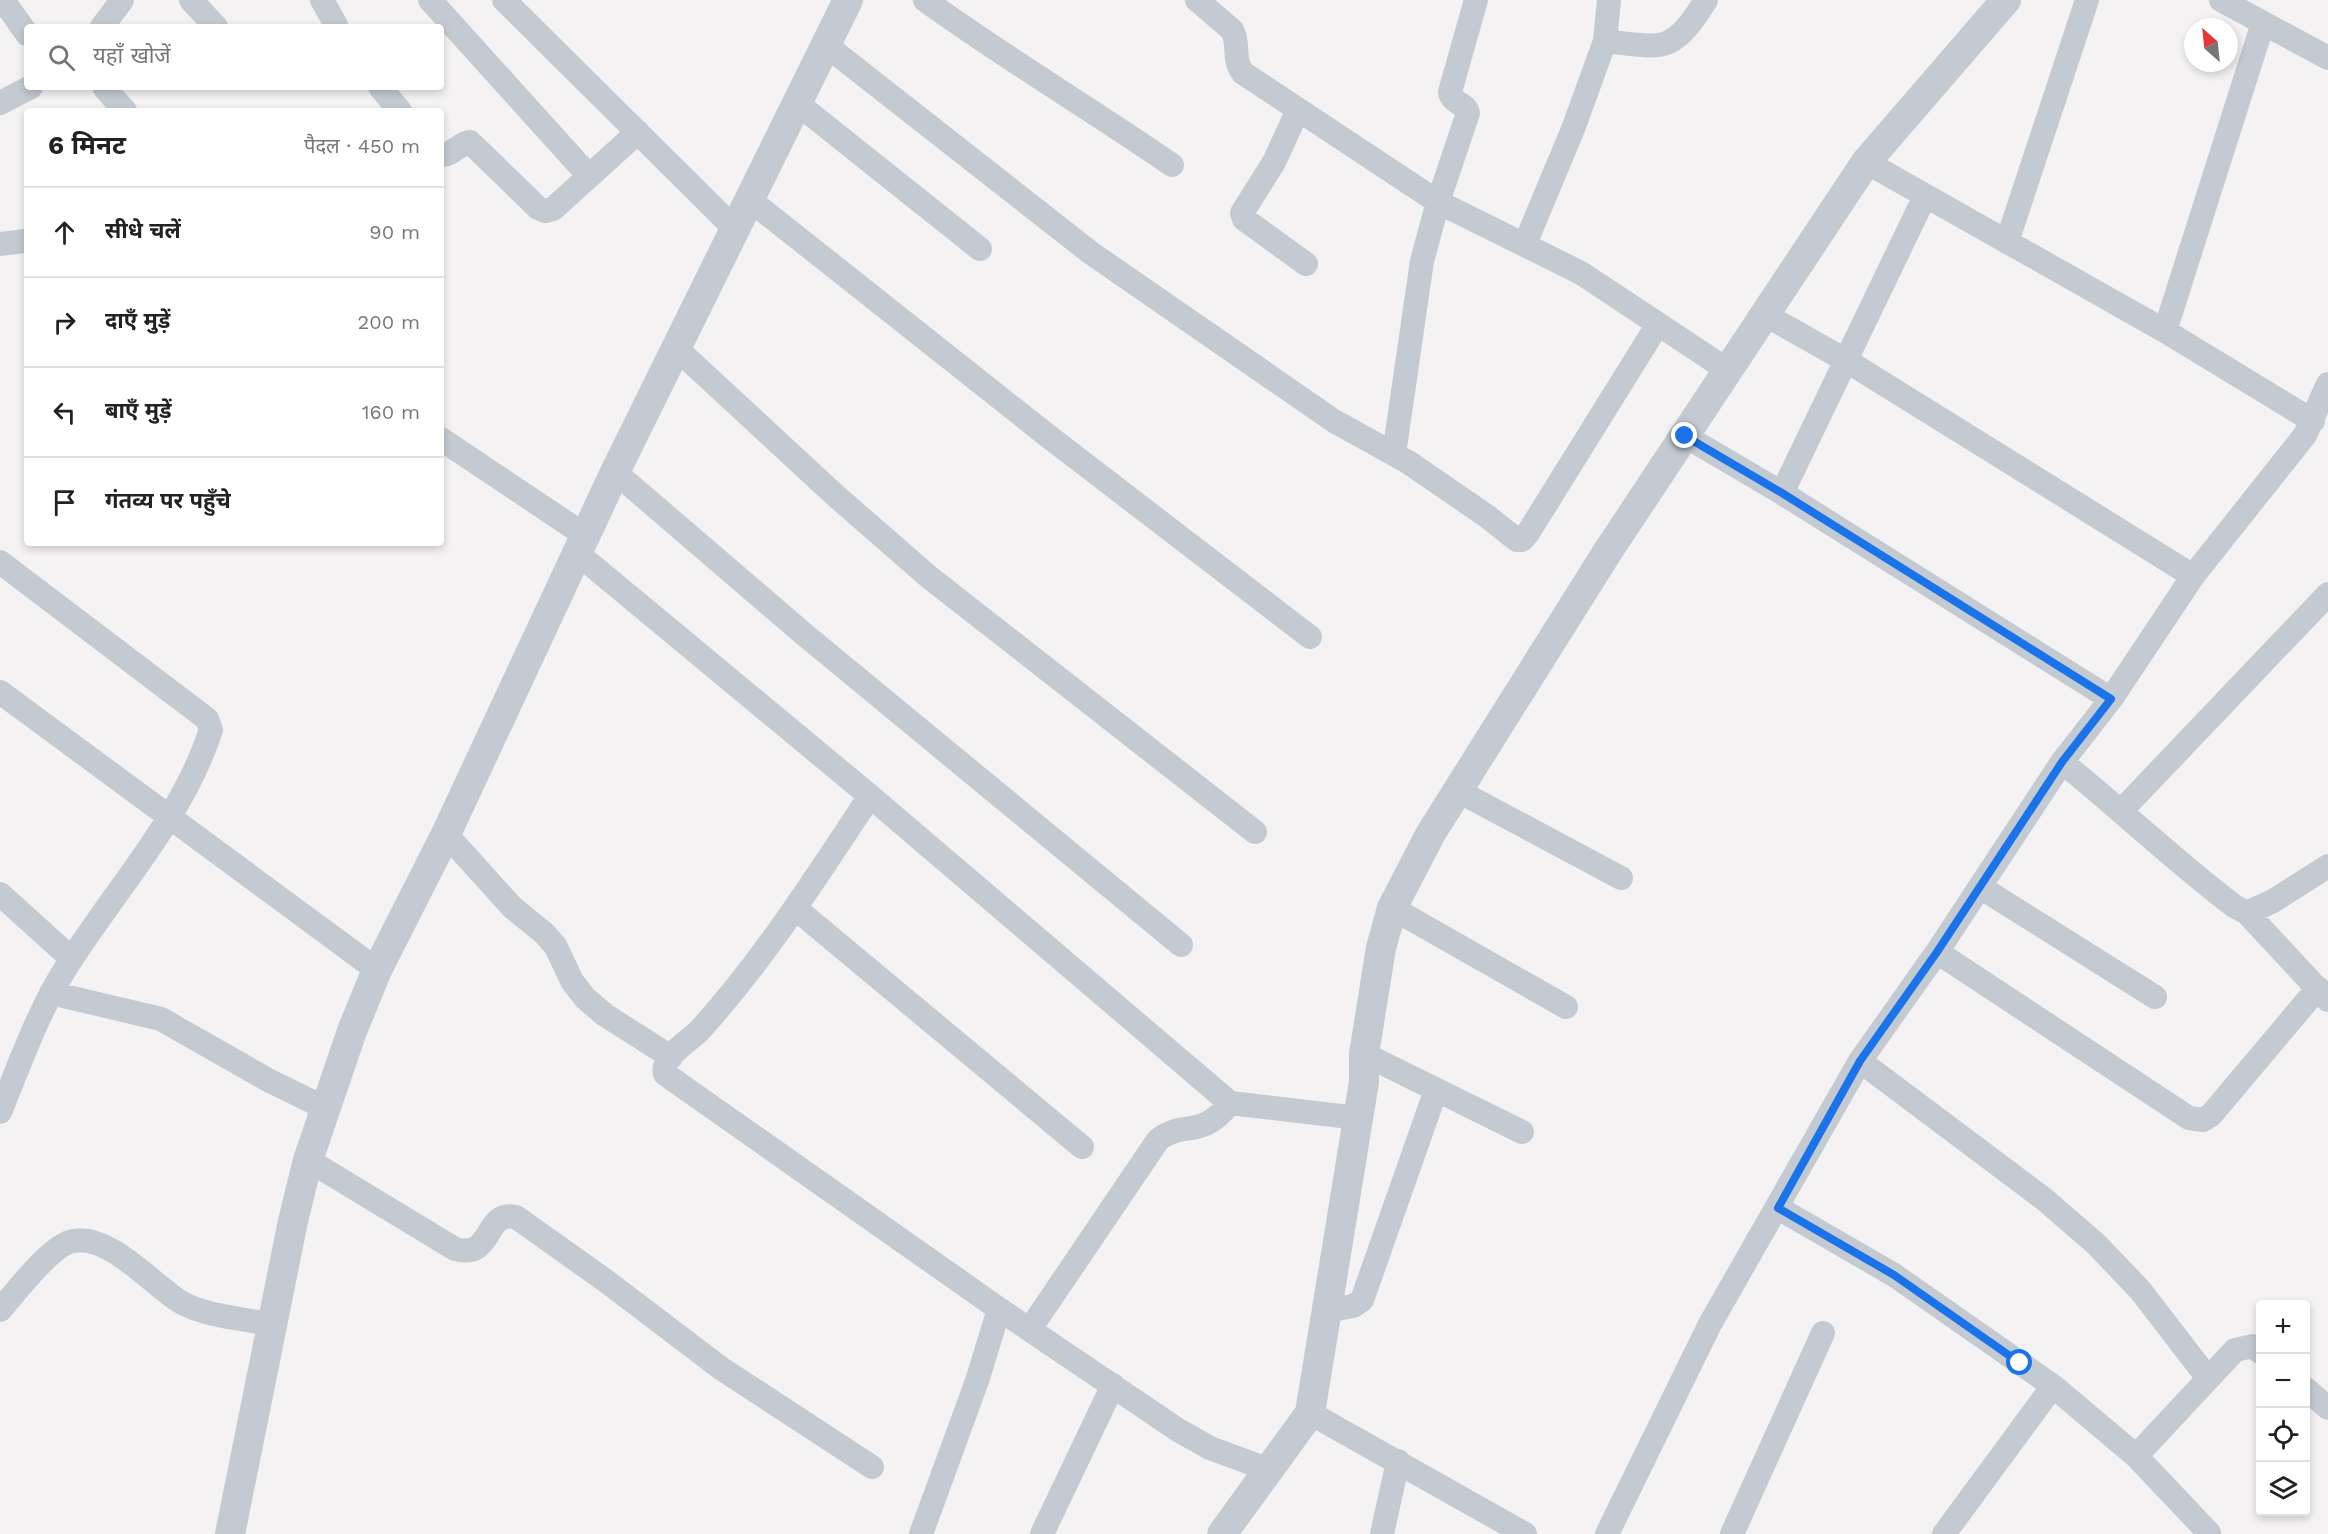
<!DOCTYPE html>
<html lang="hi">
<head>
<meta charset="utf-8">
<style>
	:root { --surface:#fff; --page:#f2f2f2; --text:#222; --muted:#767676; --line:#e0e0e0 }
	body { margin:0; font-family:"Work Sans","Noto Sans Devanagari",sans-serif; background:var(--page); color:var(--text) }
	.controls { position:absolute; right:18px; bottom:18px; display:grid; overflow:hidden; border-radius:6px; box-shadow:0 3px 9px #0003 }
	.controls button { width:54px; height:54px; display:grid; place-items:center; padding:0; border:0; border-bottom:2px solid var(--line); background:var(--surface); color:var(--text); font:30px sans-serif }
	.compass { position:absolute; left:2184px; top:18px; width:54px; height:54px; border-radius:50%; background:var(--surface); box-shadow:0 3px 9px #0003; rotate:333deg }
	.stop { position:absolute; width:18px; height:18px; margin:-14px; border:4px solid #1a73e8; border-radius:50%; background:#fff }
	.stop.end { background:#1a73e8; border-color:#fff; box-shadow:0 2px 6px #0008 }
	.list { margin:0; padding:0; list-style:none }
	h2 { display:flex; justify-content:space-between; align-items:center; height:78px; margin:0; padding:0 24px; font-size:26px }
	h2 small { font-size:20px; font-weight:400; color:var(--muted) }
	.list li { display:grid; grid-template-columns:39px 1fr auto; gap:18px; align-items:center; box-sizing:border-box; height:90px; padding:0 24px; border-top:2px solid var(--line) }
	.list b { display:block; font-size:22px; white-space:nowrap }
	.list em { font-size:20px; font-style:normal; color:var(--muted) }
	.icon { flex:none; width:33px; height:33px; fill:none; stroke:currentColor; stroke-width:2; stroke-linecap:round; stroke-linejoin:round }
	.map { position:relative; flex:none; width:2328px; height:1534px; overflow:hidden }
	.search { position:absolute; background:var(--surface); box-shadow:0 3px 9px #0003; left:24px; top:24px; width:420px; height:66px; display:flex; align-items:center; gap:15px; box-sizing:border-box; padding:0 21px; border-radius:6px; color:var(--muted); font-size:22px }
	.panel { position:absolute; background:var(--surface); box-shadow:0 3px 9px #0003; left:24px; top:108px; width:420px; height:438px; border-radius:6px }
	.map>svg:first-child { display:block }
	.lines { fill:none; stroke-linecap:round; stroke-linejoin:round }
	.minor { stroke:#c4cad2; stroke-width:24 }
	.tertiary { stroke:#c4cad2; stroke-width:30 }
	.route { stroke:#1a73e8; stroke-width:8 }
</style>
</head>
<body>
<div class="map">
<svg width="2328" height="1534" viewBox="0 0 2328 1534">
	<rect width="100%" height="100%" fill="#f4f2f2"/>
	<g class="lines">
		<path class="minor" d="M3,0l24,34
			M191,0l25,27
			M322,0l15,27
			M430,0l159,176
			M504,0l231,229
			M925,0c80,58 166,109 247,165
			M1197,0l35,30c8,14 0,29 11,43l195,129 143,71 148,98
			M2221,0l107,58
			M102,27l20,-27
			M1605,41c60,7 67,13 101,-41
			M827,46l264,207 243,168 74,41 80,55 29,23h5l6,-7 130,-209
			M104,87l21,24
			M380,87l20,24
			M0,103l31,-16
			M798,104l182,145
			M1298,110l-24,52 -32,51 2,6 62,45
			M441,155c11,1 18,-12 29,-13l68,66 7,3 8,-2 85,-77
			M1866,162l299,169 148,90
			M750,200l298,236 262,201
			M2007,242l80,-242
			M0,244l25,-3
			M1525,244l48,-115 32,-88 4,-41
			M1764,314l83,47 346,215
			M2165,331l98,-308
			M676,348l160,148 93,81 326,255
			M1685,436l97,57 329,206
			M441,439l145,97
			M1394,454l28,-193 16,-59 30,-89c-2,-10 -16,-9 -18,-21l26,-92
			M615,472l190,163 376,310
			M1782,493l143,-297
			M577,553l293,243 360,307 128,15
			M0,562l207,157 4,11c-29,88 -93,156 -142,233 -30,46 -48,98 -69,149
			M0,692l377,278
			M2062,762c58,47 112,98 172,144l13,7 26,-12 55,-35
			M1460,792l161,86
			M870,796c-53,80 -105,162 -170,234 -10,10 -40,28 -35,44l334,235 179,121 32,18 57,21
			M2122,810l206,-216
			M446,834l66,73 33,27 11,13 16,34 13,17 20,17 66,42
			M1980,887l175,110
			M0,894l72,65
			M795,908l287,239
			M1392,908l174,99
			M2247,913l81,87
			M1937,952l252,166 14,2 8,-5 107,-127
			M51,993l110,26 107,61 57,28
			M1364,1054l158,78
			M1860,1061l184,138 52,45 44,46 67,87
			M308,1160l147,89c39,11 28,-39 61,-32l90,64 116,88 150,98
			M1778,1208l116,67 159,111 83,70 73,77
			M0,1310c16,-18 51,-65 73,-69 36,-7 78,42 106,60 26,16 64,17 94,24
			M1327,1311l26,-5 9,-6 74,-210
			M1030,1329l128,-189c26,-21 42,1 72,-37
			M2306,1389l22,19
			M1310,1413l215,121
			M2136,1456l99,-106 18,-4 7,6
			M921,1534l56,-153 22,-72
			M1042,1534l71,-149
			M1382,1534l16,-73
			M1607,1534l103,-210 150,-263 77,-109 125,-190 49,-63 82,-123 112,-141 23,-51
			M1732,1534l91,-201
			M1944,1534l109,-148"/>
		<path class="tertiary" d="M230,1534l63,-313 15,-61 44,-129 25,-61 69,-136 169,-362 233,-472
			M1222,1534l88,-121 54,-331v-28l17,-106 11,-40 39,-75 177,-282 258,-389 140,-162"/>
	</g>
	<g class="lines">
		<path class="route" d="M1685,436l97,57 329,206 -49,63 -125,190 -77,109 -82,147 116,67 126,88"/>
	</g>
</svg>
<div class="controls">
<button>+</button>
<button>−</button>
<button><svg class="icon" aria-label="locate" viewBox="0 0 24 24"><circle cx="12" cy="12" r="6"/><path d="M12 2v4M12 18v4M2 12h4M18 12h4"/></svg></button>
<button><svg class="icon" aria-label="layers" viewBox="0 0 24 24"><path d="M12 4l9 5-9 5-9-5zM3 14l9 5 9-5"/></svg></button>
</div>
<svg class="compass" viewBox="-18 -18 36 36"><path d="M0-13l5 13h-10z" fill="#e53935"/><path d="M0 13l5-13h-10z" fill="#767676"/></svg>
<div class="stop" style="left:2020px;top:1363px"></div>
<div class="stop end" style="left:1685px;top:436px"></div>
<div class="search"><svg class="icon" aria-label="search" viewBox="0 0 24 24"><circle cx="10" cy="10" r="6"/><path d="M15 15l6 6"/></svg>यहाँ खोजें</div>
<section class="panel">
<h2>6 मिनट<small>पैदल · 450 m</small></h2>
<ul class="list">
<li><svg class="icon" aria-label="ahead" viewBox="0 0 24 24"><path d="M12 20V5M6 11l6-6 6 6"/></svg><div><b>सीधे चलें</b></div><em>90 m</em></li>
<li><svg class="icon" aria-label="right" viewBox="0 0 24 24"><path d="M7 20v-9h11M14 6l5 5-5 5"/></svg><div><b>दाएँ मुड़ें</b></div><em>200 m</em></li>
<li><svg class="icon" aria-label="left" viewBox="0 0 24 24"><path d="M17 20v-9H6M10 6l-5 5 5 5"/></svg><div><b>बाएँ मुड़ें</b></div><em>160 m</em></li>
<li><svg class="icon" aria-label="arrive" viewBox="0 0 24 24"><path d="M6 21V4h12l-3 4 3 4H6"/></svg><div><b>गंतव्य पर पहुँचे</b></div></li>
</ul>
</section>
</div>
</body>
</html>
